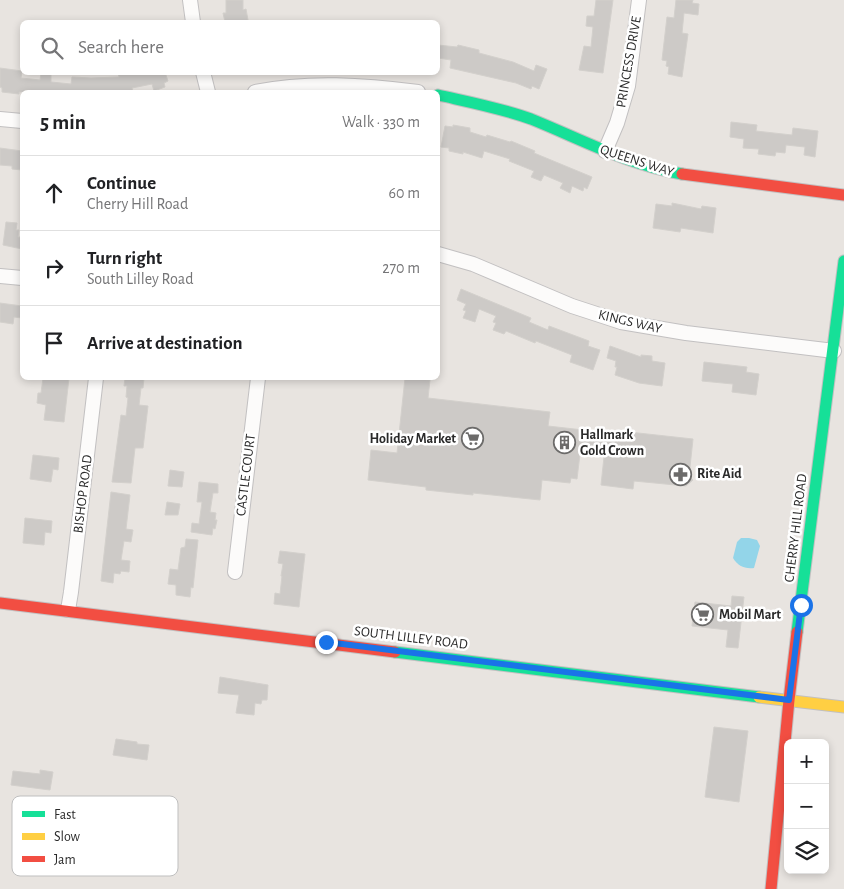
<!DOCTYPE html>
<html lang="en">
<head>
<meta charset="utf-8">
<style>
	:root { --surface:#fff; --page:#f6f6f6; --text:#202124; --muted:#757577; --line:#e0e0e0 }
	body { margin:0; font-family:"Alegreya Sans",sans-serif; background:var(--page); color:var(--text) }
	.controls { position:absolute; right:15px; bottom:15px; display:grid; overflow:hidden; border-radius:8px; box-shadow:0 2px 8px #0003 }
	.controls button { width:45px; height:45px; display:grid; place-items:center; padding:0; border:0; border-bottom:1px solid var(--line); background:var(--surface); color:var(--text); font:25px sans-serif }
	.stop { position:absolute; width:15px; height:15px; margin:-11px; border:4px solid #1a73e8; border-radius:50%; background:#fff }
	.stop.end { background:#1a73e8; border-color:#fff; box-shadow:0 1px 5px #0008 }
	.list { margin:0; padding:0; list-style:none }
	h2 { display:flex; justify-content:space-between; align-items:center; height:65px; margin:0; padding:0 20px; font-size:21px }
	h2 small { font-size:16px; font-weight:400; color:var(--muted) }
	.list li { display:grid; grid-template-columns:32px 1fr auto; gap:15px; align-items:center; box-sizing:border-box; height:75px; padding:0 20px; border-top:1px solid var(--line) }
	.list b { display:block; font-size:19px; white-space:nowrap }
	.list p { margin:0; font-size:16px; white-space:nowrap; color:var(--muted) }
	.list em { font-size:16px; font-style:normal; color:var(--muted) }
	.icon { flex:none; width:28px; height:28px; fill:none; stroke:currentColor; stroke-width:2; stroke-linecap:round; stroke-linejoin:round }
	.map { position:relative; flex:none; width:844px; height:889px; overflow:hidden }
	.search { position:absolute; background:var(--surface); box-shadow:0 2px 8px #0003; left:20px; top:20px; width:420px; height:55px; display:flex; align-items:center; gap:12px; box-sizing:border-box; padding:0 18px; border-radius:8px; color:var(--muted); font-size:19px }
	.panel { position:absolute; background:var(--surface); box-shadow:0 2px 8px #0003; left:20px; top:90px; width:420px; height:290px; border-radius:8px }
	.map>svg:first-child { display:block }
	.water { fill:#93d5e9 }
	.building { fill:#cdcac7; stroke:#d3d0cc }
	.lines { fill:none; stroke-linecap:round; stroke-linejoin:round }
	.street-casing { stroke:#c2c0c1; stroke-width:16 }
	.fast-casing { stroke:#c2c0c1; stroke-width:13 }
	.slow-casing { stroke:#c2c0c1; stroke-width:13 }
	.jam-casing { stroke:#c2c0c1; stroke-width:13 }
	.street { stroke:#fcfbfa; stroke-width:14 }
	.fast { stroke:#16e098; stroke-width:11 }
	.slow { stroke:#ffcf43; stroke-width:11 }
	.jam { stroke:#f24e42; stroke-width:11 }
	.route { stroke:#1a73e8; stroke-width:6 }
	.labels { text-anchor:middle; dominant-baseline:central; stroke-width:5; stroke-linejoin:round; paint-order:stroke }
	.street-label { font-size:14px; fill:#2a2a2a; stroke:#fff }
	.poi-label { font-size:14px; font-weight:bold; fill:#2a2a2a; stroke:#fff; text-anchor:start }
	.key { fill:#fff; stroke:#bfbfbf; stroke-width:1 }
	.key-label { font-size:14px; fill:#2a2a2a }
</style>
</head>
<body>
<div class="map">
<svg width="844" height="889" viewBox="0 0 844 889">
	<rect width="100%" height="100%" fill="#e8e4e0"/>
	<path class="water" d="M741,538h8l8,2 3,6 -6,22c-10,1 -16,-2 -21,-10l4,-16z"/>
	<path class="building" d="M226,0h17v10l3,-1 2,11 -6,2h-17l-2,-9h3z
		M596,0h17l-10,73 -24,-3 5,-24 7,1 2,-20 -7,-1 1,-10h7z
		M676,0h17l-1,3 7,1 -1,11 -14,-2 -2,20 6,1 -6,43 -14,-3 1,-7 -3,-1 1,-5 -5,-1 5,-43 7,1z
		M438,45l19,2 1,-2 21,5v3l34,9 21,9 2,-6 11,4 -8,20 -7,-3 -1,3 -15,-6 -66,-15 1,-8 -13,-2z
		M0,68l22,3 -1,7 19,2 1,-7 10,1v8l20,2 1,-7 19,1 28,-1 -1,-4 5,-1h42l3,9 -4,2 1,4 -11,4 -2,-7 -20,4 1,4h-114v2l-17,-2v-4l-2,-1z
		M731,122l26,3 -1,6 36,4 1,-7 25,3 -3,26 -11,-2 1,-8 -19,-2 -1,8 -9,-1 -1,4 -17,-2 1,-5 -16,-1 1,-9 -14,-2z
		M453,125l17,3v4l16,5 1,-2 23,7 1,-1 24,10 -1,2 58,24 -5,12 -3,-2 -1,4 -11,-5 -2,7 -10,-5 3,-5 -19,-8 -3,6 -10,-4 3,-6 -25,-10 1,-2 -26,-8 -2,7 -19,-6v2l-14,-3v-3l-8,-1 4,-21 8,1z
		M0,148l22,3v19l-10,-1v-3l-12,-1z
		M672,203l29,6 1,-3 14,2 -3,25 -32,-5 -1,4 -27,-4 3,-24 16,2z
		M6,222l11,1 -1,7h3l-1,7h4v12l-19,-4z
		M461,289l70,29 -2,4 19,8 1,-4 40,15 -1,5 12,4 -7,20 -23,-8 2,-7 -36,-14 -1,2 -29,-12 -2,3 -11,-4 3,-7 -3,-1 3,-6 -17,-7 -4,13 -12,-4 3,-7 -3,-1 3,-6 -9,-4z
		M0,303l22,3v12l-8,-1 -1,7 -13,-2z
		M610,346l31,11v-2l11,1v5l13,2 -3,23 -23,-3 -24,-8 2,-8h-2l1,-6 -9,-3z
		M704,362l43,5 -1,5 13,2 -3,21 -24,-3 1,-8 -31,-3z
		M43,378h26l-5,44 -20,-2 2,-15 -9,-2 1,-10h3z
		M125,378h19l-1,10h-2l-2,17 9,1 -5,42h-8l-4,35 -19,-1 9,-67 5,1 2,-18 -2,-1 1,-11h-3z
		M405,378l25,2 -2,18 122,14 -2,14 35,4v3l45,5 1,-6 64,7 -4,37 4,4 -7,6 -52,-5 -1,8 -32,-4 3,-28 -24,-3 -3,25 -6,-1 -1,5 -28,-3 -2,20 -67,-7v2l-47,-5v-3l-58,-7 3,-30 26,3z
		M33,455l26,3 -1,12 -5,-1 -2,13 -21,-3z
		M170,470l14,2 -2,15 -14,-1z
		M199,482l19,2v9h-5l-3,19 6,1 -1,7h2l-2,9 -2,-1 -1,7 -21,-3 1,-9 7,1 3,-22h-5z
		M111,492l19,3 -4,34 7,1 -2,12 -7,-1 -3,19 9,1 -1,11 -8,-1 -1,3 -6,-1 -1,10 -12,-2z
		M167,502l13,2 -2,11h-13z
		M25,518l27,3 -1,12 -6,-1 -1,13 -21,-2z
		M186,539l12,1 -5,48 -2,-1 -1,10 -14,-2v-10l-8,-1 2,-15 8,1 3,-22 4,-1z
		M280,551l25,3 -6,53 -25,-3 1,-11 5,1 2,-18h-1l2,-12 -5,-1z
		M732,596l12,1 -6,51 -12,-1 2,-17 -36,-4 3,-24 36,4z
		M220,677l48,8 -1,15h-5l-1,4 -6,-1 -1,12 -18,-2 3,-18 -21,-2z
		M714,727l34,4 -9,71 -34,-5z
		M116,739l21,3v2l12,1 -2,15 -34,-5z
		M40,770l13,2 -3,18 -39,-5 2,-14 27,3z"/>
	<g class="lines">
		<defs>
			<path id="street" d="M190,0l3,22
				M203,72l5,20
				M255,92c54,-11 109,-7 163,0
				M0,119l22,2
				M605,151l12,-28 11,-37 11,-86
				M438,254l35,10 99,42 49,16 65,11 148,18
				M0,276l22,2
				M235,572l23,-194
				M68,610l3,-18 25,-214"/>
			<path id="fast" d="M438,95c31,7 63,13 93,24 52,21 95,45 151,55
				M797,632l47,-371
				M395,652l364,45"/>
			<path id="slow" d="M759,697l85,10"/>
			<path id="jam" d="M682,174l162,21
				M0,603l395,49
				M771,889l18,-189 8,-68"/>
		</defs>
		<use href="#street" class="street-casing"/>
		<use href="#fast" class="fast-casing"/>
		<use href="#slow" class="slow-casing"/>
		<use href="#jam" class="jam-casing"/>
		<use href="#street" class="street"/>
		<use href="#fast" class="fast"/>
		<use href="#slow" class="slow"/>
		<use href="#jam" class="jam"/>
	</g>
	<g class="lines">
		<path class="route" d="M326,642l463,58 12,-95"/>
	</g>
	<defs>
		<symbol id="supermarket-ring" viewBox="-11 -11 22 22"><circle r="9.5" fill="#fff" stroke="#6c6b6a" stroke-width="1.5"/><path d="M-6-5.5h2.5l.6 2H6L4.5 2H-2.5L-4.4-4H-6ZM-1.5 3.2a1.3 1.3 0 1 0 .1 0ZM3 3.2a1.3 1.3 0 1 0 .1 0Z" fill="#6c6b6a"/></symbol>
		<symbol id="building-ring" viewBox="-11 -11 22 22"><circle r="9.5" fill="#fff" stroke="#6c6b6a" stroke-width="1.5"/><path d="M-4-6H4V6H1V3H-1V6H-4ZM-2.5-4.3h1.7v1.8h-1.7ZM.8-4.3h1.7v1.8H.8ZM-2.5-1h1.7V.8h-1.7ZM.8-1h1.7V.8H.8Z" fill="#6c6b6a"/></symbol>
		<symbol id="pharmacy-ring" viewBox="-11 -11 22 22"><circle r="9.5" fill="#fff" stroke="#6c6b6a" stroke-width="1.5"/><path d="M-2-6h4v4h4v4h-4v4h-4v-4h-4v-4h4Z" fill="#6c6b6a"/></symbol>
	</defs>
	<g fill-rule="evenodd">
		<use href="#supermarket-ring" x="460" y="426" width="25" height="25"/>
		<use href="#building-ring" x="552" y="430" width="25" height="25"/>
		<use href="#pharmacy-ring" x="668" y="462" width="25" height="25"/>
		<use href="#supermarket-ring" x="690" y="602" width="25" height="25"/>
	</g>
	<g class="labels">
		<g class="street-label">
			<text transform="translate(629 62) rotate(-80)">PRINCESS DRIVE</text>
			<text transform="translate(637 161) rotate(18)">QUEENS WAY</text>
			<text transform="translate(630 322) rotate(13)">KINGS WAY</text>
			<text transform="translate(246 475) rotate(-83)">CASTLE COURT</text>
			<text transform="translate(83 494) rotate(-83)">BISHOP ROAD</text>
			<text transform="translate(796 528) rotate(-83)">CHERRY HILL ROAD</text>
			<text transform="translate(411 638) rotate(7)">SOUTH LILLEY ROAD</text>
		</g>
		<g class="poi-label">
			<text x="580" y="435">Hallmark<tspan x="580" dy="16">Gold Crown</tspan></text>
			<text x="456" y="439" text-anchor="end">Holiday Market</text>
			<text x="697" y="474">Rite Aid</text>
			<text x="719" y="615">Mobil Mart</text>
		</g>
	</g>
	<rect x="12" y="796" width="166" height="80" rx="8" class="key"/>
	<rect x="22" y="811" width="23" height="6" fill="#16e098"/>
	<rect x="22" y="833" width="23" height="7" fill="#ffcf43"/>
	<rect x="22" y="856" width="23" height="6" fill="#f24e42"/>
	<g class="key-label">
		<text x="54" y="819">Fast</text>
		<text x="54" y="841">Slow</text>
		<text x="54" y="864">Jam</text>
	</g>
</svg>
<div class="controls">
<button>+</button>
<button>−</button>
<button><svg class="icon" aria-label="layers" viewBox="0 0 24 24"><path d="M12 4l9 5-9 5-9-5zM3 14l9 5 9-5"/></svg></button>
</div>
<div class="stop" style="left:801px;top:605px"></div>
<div class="stop end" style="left:326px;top:642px"></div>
<div class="search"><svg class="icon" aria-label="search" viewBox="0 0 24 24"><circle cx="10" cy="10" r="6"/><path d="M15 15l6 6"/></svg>Search here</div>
<section class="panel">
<h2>5 min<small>Walk · 330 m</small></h2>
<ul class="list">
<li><svg class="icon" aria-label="ahead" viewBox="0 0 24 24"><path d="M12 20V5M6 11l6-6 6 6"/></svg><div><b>Continue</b><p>Cherry Hill Road</p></div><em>60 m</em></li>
<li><svg class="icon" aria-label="right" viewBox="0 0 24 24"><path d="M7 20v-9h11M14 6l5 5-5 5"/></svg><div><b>Turn right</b><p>South Lilley Road</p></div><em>270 m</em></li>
<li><svg class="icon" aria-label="arrive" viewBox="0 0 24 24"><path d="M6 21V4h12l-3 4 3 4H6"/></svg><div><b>Arrive at destination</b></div></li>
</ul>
</section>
</div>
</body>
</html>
